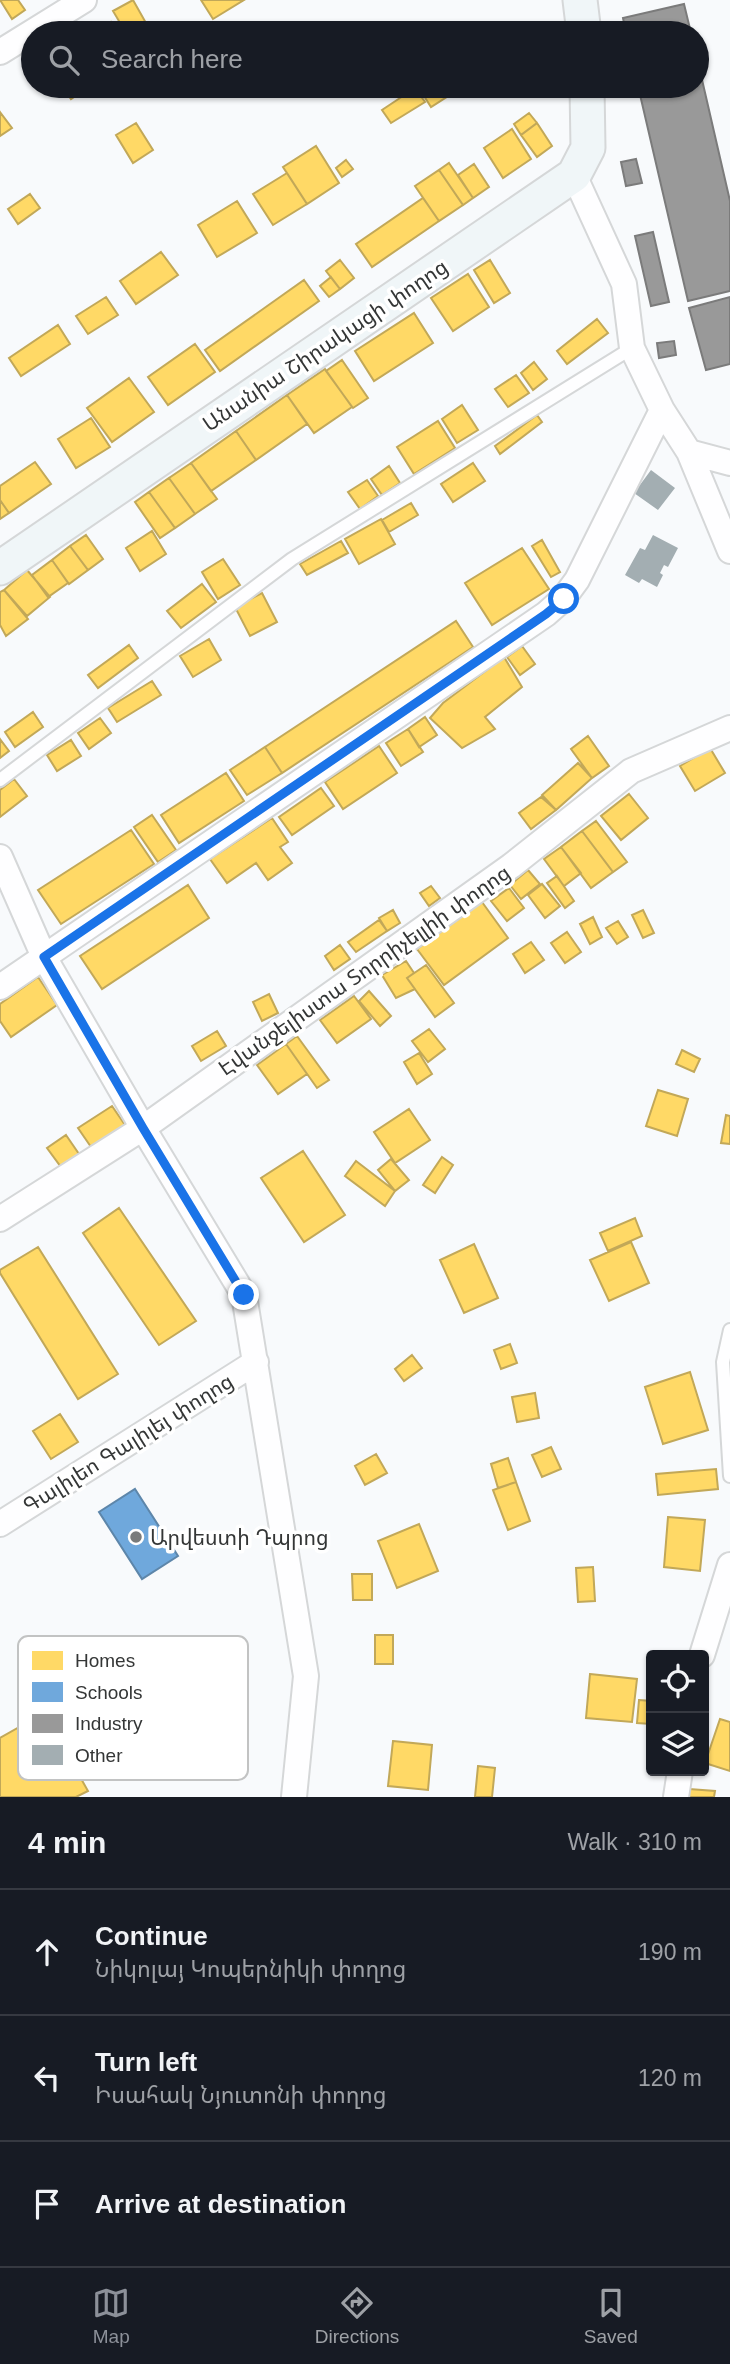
<!DOCTYPE html>
<html lang="en">
<head>
<meta charset="utf-8">
<style>
	:root { --surface:#171b24; --page:#242831; --text:#f1f3f6; --muted:#9ea1a6; --line:#363941; --accent:#8c9099 }
	body { margin:0; font-family:Arial,"Noto Sans Armenian",sans-serif; background:var(--page); color:var(--text) }
	.controls { position:absolute; right:21px; bottom:21px; display:grid; overflow:hidden; border-radius:7px; box-shadow:0 2px 5px #0004 }
	.controls button { width:63px; height:63px; display:grid; place-items:center; padding:0; border:0; border-bottom:2px solid var(--line); background:var(--surface); color:var(--text); font:35px sans-serif }
	.stop { position:absolute; width:21px; height:21px; margin:-16px; border:5px solid #1a73e8; border-radius:50%; background:#fff }
	.stop.end { background:#1a73e8; border-color:#fff; box-shadow:0 2px 7px #0008 }
	.list { margin:0; padding:0; list-style:none }
	h2 { display:flex; justify-content:space-between; align-items:center; height:91px; margin:0; padding:0 28px; font-size:30px }
	h2 small { font-size:23px; font-weight:400; color:var(--muted) }
	.list li { display:grid; grid-template-columns:46px 1fr auto; gap:21px; align-items:center; box-sizing:border-box; height:126px; padding:0 28px; border-top:2px solid var(--line) }
	.list b { display:block; font-size:26px; white-space:nowrap }
	.list p { margin:0; font-size:23px; white-space:nowrap; color:var(--muted) }
	.list em { font-size:23px; font-style:normal; color:var(--muted) }
	.icon { flex:none; width:38px; height:38px; fill:none; stroke:currentColor; stroke-width:2; stroke-linecap:round; stroke-linejoin:round }
	.map { position:relative; flex:none; width:730px; height:1797px; overflow:hidden }
	.search { position:absolute; background:var(--surface); box-shadow:0 2px 5px #0004; left:21px; right:21px; top:21px; height:77px; display:flex; align-items:center; gap:18px; box-sizing:border-box; padding:0 24px; border-radius:38px; color:var(--muted); font-size:26px }
	.sheet { height:469px; background:var(--surface) }
	nav { display:flex; justify-content:space-around; align-items:center; box-sizing:border-box; height:98px; border-top:2px solid var(--line); background:var(--surface); font-size:19px; color:var(--muted) }
	nav a { display:grid; justify-items:center; gap:4px }
	nav .on { color:var(--accent) }
	.map>svg:first-child { display:block }
	.homes { fill:#ffd966; stroke:#c2a858; stroke-width:2 }
	.schools { fill:#6fa8dc; stroke:#5d86aa; stroke-width:2 }
	.industry { fill:#999; stroke:#7b7b7b; stroke-width:2 }
	.building { fill:#a3aeb2 }
	.lines { fill:none; stroke-linecap:round; stroke-linejoin:round }
	.service-casing { stroke:#d5d7d8; stroke-width:16 }
	.minor-casing { stroke:#d5d7d8; stroke-width:28 }
	.secondary-casing { stroke:#d5d7d8; stroke-width:37 }
	.service { stroke:#fefeff; stroke-width:12 }
	.minor { stroke:#fefeff; stroke-width:24 }
	.secondary { stroke:#f0f6f8; stroke-width:33 }
	.route { stroke:#1a73e8; stroke-width:9 }
	.poi-dot { fill:#797b7b; stroke:#fff; stroke-width:2.5 }
	.labels { text-anchor:middle; dominant-baseline:central; stroke-width:7; stroke-linejoin:round; paint-order:stroke }
	.street-label { font-size:21px; fill:#343636; stroke:#fff }
	.poi-label { font-size:21px; fill:#343636; stroke:#fff; text-anchor:start }
	.key { fill:#fff; stroke:#c2c3c3; stroke-width:2 }
	.key-label { font-size:19px; fill:#343636 }
</style>
</head>
<body>
<div class="map">
<svg width="730" height="1797" viewBox="0 0 730 1797">
	<rect width="100%" height="100%" fill="#f8fafc"/>
	<path class="homes" d="M0,0h18l7,10 -13,9z
		M133,0l13,23 -20,10 -13,-22z
		M201,0h43l-31,19z
		M111,22l8,11h-24z
		M62,86h28l-19,13z
		M422,86h42l-33,21 -12,-19z
		M415,88l10,14 -34,21 -9,-13z
		M0,112l12,16 -12,8z
		M529,113l8,10 -16,12 -7,-11z
		M136,123l17,27 -20,13 -17,-28z
		M537,123l15,23 -15,11 -16,-22z
		M512,129l19,30 -28,19 -19,-30z
		M316,146l23,37 -32,21 -24,-37z
		M346,160l7,9 -11,8 -6,-9z
		M449,163l24,35 -10,7 -24,-35z
		M474,164l15,23 -16,11 -15,-23z
		M439,170l24,35 -24,16 -24,-35z
		M287,173l20,31 -34,21 -20,-31z
		M30,194l10,14 -22,16 -10,-15z
		M423,198l16,23 -67,46 -16,-23z
		M237,201l20,32 -40,24 -19,-32z
		M161,252l17,23 -42,29 -16,-23z
		M340,260l14,18 -14,11 -14,-18z
		M490,260l20,33 -16,10 -20,-33z
		M468,274l21,33 -36,24 -22,-33z
		M331,277l9,12 -11,8 -9,-11z
		M304,280l15,21 -99,70 -15,-21z
		M106,297l12,18 -30,19 -12,-18z
		M414,313l19,30 -59,38 -19,-30z
		M597,319l11,14 -41,31 -10,-13z
		M58,325l12,19 -49,32 -12,-18z
		M195,344l20,28 -47,33 -20,-28z
		M342,360l26,38 -15,10 -27,-37z
		M534,362l13,17 -14,11 -12,-17z
		M325,369l27,38 -38,26 -27,-38z
		M516,375l13,18 -21,14 -13,-18z
		M129,378l25,34 -42,30 -25,-34z
		M287,395l20,29 -51,36 -20,-29z
		M462,405l16,25 -21,13 -15,-24z
		M537,415l5,7 -42,32 -5,-8z
		M91,418l19,29 -34,21 -18,-29z
		M438,421l17,27 -41,26 -17,-27z
		M236,431l20,29 -45,31 -20,-28z
		M35,462l16,22 -42,29 -9,-13v-14z
		M191,463l26,36 -22,15 -26,-36z
		M473,463l12,18 -32,21 -12,-18z
		M389,466l11,17 -18,12 -11,-16z
		M169,478l26,36 -20,14 -26,-36z
		M367,480l11,16 -18,13 -12,-17z
		M149,492l26,36 -15,10 -25,-36z
		M0,500l9,13 -9,6z
		M411,503l7,12 -29,17 -7,-12z
		M381,519l14,25 -36,20 -14,-25z
		M152,531l14,23 -26,17 -14,-23z
		M86,535l17,24 -15,11 -18,-24z
		M542,540l18,32 -9,5 -19,-31z
		M341,541l7,12 -41,22 -7,-11z
		M70,546l18,24 -19,14 -17,-24z
		M522,548l27,41 -57,36 -27,-42z
		M223,559l17,26 -22,14 -16,-27z
		M52,560l16,23 -20,14 -16,-22z
		M27,570l23,27 -23,19 -23,-26z
		M202,584l14,18 -35,26 -14,-17z
		M4,590l24,29 -22,17 -6,-11v-33z
		M262,593l15,29 -27,14 -15,-29z
		M456,621l17,26 -191,126 -17,-26z
		M209,639l12,21 -28,17 -13,-21z
		M129,645l9,13 -40,30 -10,-13z
		M522,646l13,18 -15,11 -13,-18z
		M504,657l18,30 -37,30 10,12 -33,19 -32,-30 13,-15z
		M152,681l9,14 -44,27 -9,-14z
		M33,712l10,15 -28,20 -10,-15z
		M425,717l12,18 -18,12 -11,-18z
		M100,718l11,15 -22,16 -11,-16z
		M408,729l15,23 -22,14 -15,-23z
		M588,736l21,30 -17,12 -21,-29z
		M0,739l9,12 -9,7z
		M71,740l10,16 -24,15 -10,-16z
		M379,746l18,27 -54,36 -18,-27z
		M265,747l17,26 -35,22 -17,-25z
		M710,748l15,25 -30,18 -15,-25z
		M578,763l14,15 -36,32 -14,-15z
		M226,773l18,28 -65,42 -18,-28z
		M14,779l13,17 -27,21v-27z
		M321,788l13,18 -42,29 -13,-18z
		M629,794l19,24 -27,22 -20,-24z
		M541,797l15,13 -25,19 -12,-16z
		M152,815l24,35 -18,12 -24,-35z
		M272,818l16,24 -8,5 12,16 -24,17 -12,-17 -29,20 -17,-24z
		M596,821l31,41 -14,10 -31,-41z
		M131,830l23,34 -93,60 -23,-34z
		M582,831l31,41 -22,16 -30,-41z
		M561,847l20,26 -17,13 -20,-27z
		M528,870l12,14 -19,15 -11,-14z
		M557,876l17,25 -9,7 -18,-25z
		M542,884l18,22 -15,12 -17,-23z
		M188,885l21,33 -107,71 -22,-33z
		M431,886l9,12 -11,8 -9,-13z
		M509,888l15,20 -17,13 -16,-20z
		M482,902l26,36 -64,47 -27,-36z
		M393,910l7,13 -13,8 -8,-13z
		M643,910l11,23 -11,5 -11,-23z
		M593,917l9,20 -12,7 -10,-20z
		M379,920l8,11 -31,21 -8,-10z
		M618,921l10,16 -11,7 -11,-16z
		M567,932l14,20 -16,11 -14,-20z
		M531,942l13,18 -19,13 -12,-19z
		M340,945l10,14 -16,11 -9,-14z
		M406,961l8,12 -7,5 8,11 -19,9 -14,-23z
		M426,965l28,38 -19,14 -28,-39z
		M38,977l19,28 -46,32 -11,-16v-17z
		M369,991l22,25 -11,10 -21,-25z
		M269,994l9,19 -16,8 -9,-19z
		M354,996l17,23 -34,24 -17,-23z
		M429,1029l16,20 -17,13 -16,-21z
		M217,1031l9,15 -25,15 -9,-15z
		M297,1036l32,44 -12,8 -31,-44z
		M286,1044l21,30 -29,20 -21,-29z
		M682,1050l18,9 -6,13 -18,-8z
		M419,1053l13,21 -15,10 -13,-22z
		M658,1090l30,9 -11,37 -31,-10z
		M112,1106l13,19 -34,22 -13,-19z
		M409,1109l21,31 -35,23 -21,-31z
		M726,1115l4,1v28l-9,-1z
		M66,1135l13,19 -18,13 -14,-19z
		M303,1151l42,64 -41,27 -43,-64z
		M442,1157l11,8 -18,28 -12,-8z
		M391,1159l18,21 -14,11 -17,-21z
		M356,1161l39,30 -10,15 -40,-30z
		M119,1208l77,113 -37,24 -76,-112z
		M635,1218l7,18 -34,15 -8,-18z
		M631,1242l18,41 -40,18 -19,-41z
		M474,1244l24,54 -34,15 -24,-53z
		M38,1247l80,127 -40,25 -78,-126v-3z
		M510,1344l7,19 -16,6 -7,-19z
		M412,1355l10,13 -18,13 -9,-12z
		M690,1372l18,58 -45,14 -18,-57z
		M535,1393l4,25 -22,4 -5,-25z
		M60,1414l18,28 -27,17 -18,-28z
		M551,1447l10,22 -19,8 -10,-22z
		M376,1454l11,19 -22,12 -10,-19z
		M508,1458l8,24 -18,6 -7,-24z
		M716,1469l2,20 -60,6 -2,-21z
		M516,1482l14,39 -22,9 -15,-40z
		M668,1517l37,3 -5,51 -36,-4z
		M419,1524l19,47 -41,17 -19,-47z
		M593,1567l2,34 -17,1 -2,-34z
		M352,1574h20v26h-19z
		M375,1635h18v29h-18z
		M590,1674l47,5 -5,43 -46,-4z
		M639,1700l12,1v23l-14,-1z
		M44,1713l44,78 -12,6h-76v-59z
		M720,1719l10,3v49l-25,-8z
		M393,1741l39,4 -4,45 -40,-4z
		M478,1766l17,2 -3,29h-17z
		M689,1789l26,2 -1,6h-25z"/>
	<path class="schools" d="M135,1489l43,67 -36,23 -43,-67z"/>
	<path class="industry" d="M684,4l7,29h-65l-3,-15z
		M697,58l33,143v90l-42,10 -50,-215h59z
		M636,159l6,24 -16,3 -5,-24z
		M653,232l16,70 -18,4 -16,-70z
		M730,297v67l-24,6 -17,-62z
		M674,341l2,14 -17,3 -2,-15z"/>
	<path class="building" d="M651,470l24,18 -17,22 -24,-17z
		M653,535l25,13 -10,19 -4,-2 -4,8 3,2 -6,12 -15,-8 -3,4 -14,-8 15,-27 5,2z"/>
	<g class="lines">
		<defs>
			<path id="service" d="M0,780l292,-221 340,-211
				M730,1330l-7,32 7,114"/>
			<path id="minor" d="M0,52l84,-52
				M574,175l50,109 8,64 30,62 27,42 41,99
				M689,452l41,11
				M0,857l44,100 99,171 101,167 62,381 -12,121
				M0,987l546,-373 17,-15 14,-19 85,-170
				M0,1219l143,-91 368,-262 120,-95 99,-43
				M0,1524l256,-162
				M702,1655l28,-90
				M676,1797l4,-26"/>
			<path id="secondary" d="M580,0l4,33
				M0,568l574,-393 14,-27 -1,-62"/>
		</defs>
		<use href="#service" class="service-casing"/>
		<use href="#minor" class="minor-casing"/>
		<use href="#secondary" class="secondary-casing"/>
		<use href="#service" class="service"/>
		<use href="#minor" class="minor"/>
		<use href="#secondary" class="secondary"/>
	</g>
	<g class="lines">
		<path class="route" d="M244,1295l-101,-167 -99,-171 502,-343 18,-15"/>
	</g>
	<circle class="poi-dot" cx="136" cy="1537" r="7"/>
	<g class="labels">
		<g class="street-label">
			<text transform="translate(325 345) rotate(-34)">Անանիա Շիրակացի փողոց</text>
			<text transform="translate(364 970) rotate(-35)">Էվանջելիստա Տորրիչելլիի փողոց</text>
			<text transform="translate(128 1443) rotate(-32)">Գալիլեո Գալիլեյ փողոց</text>
		</g>
		<g class="poi-label">
			<text x="150" y="1537">Արվեստի Դպրոց</text>
		</g>
	</g>
	<rect x="18" y="1636" width="230" height="144" rx="10" class="key"/>
	<rect x="32" y="1651" width="31" height="19" fill="#ffd966"/>
	<rect x="32" y="1682" width="31" height="20" fill="#6fa8dc"/>
	<rect x="32" y="1714" width="31" height="19" fill="#999"/>
	<rect x="32" y="1745" width="31" height="20" fill="#a3aeb2"/>
	<g class="key-label">
		<text x="75" y="1667">Homes</text>
		<text x="75" y="1699">Schools</text>
		<text x="75" y="1730">Industry</text>
		<text x="75" y="1762">Other</text>
	</g>
</svg>
<div class="controls">
<button><svg class="icon" aria-label="locate" viewBox="0 0 24 24"><circle cx="12" cy="12" r="6"/><path d="M12 2v4M12 18v4M2 12h4M18 12h4"/></svg></button>
<button><svg class="icon" aria-label="layers" viewBox="0 0 24 24"><path d="M12 4l9 5-9 5-9-5zM3 14l9 5 9-5"/></svg></button>
</div>
<div class="stop" style="left:564px;top:599px"></div>
<div class="stop end" style="left:244px;top:1295px"></div>
<div class="search"><svg class="icon" aria-label="search" viewBox="0 0 24 24"><circle cx="10" cy="10" r="6"/><path d="M15 15l6 6"/></svg>Search here</div>
</div>
<section class="sheet">
<h2>4 min<small>Walk · 310 m</small></h2>
<ul class="list">
<li><svg class="icon" aria-label="ahead" viewBox="0 0 24 24"><path d="M12 20V5M6 11l6-6 6 6"/></svg><div><b>Continue</b><p>Նիկոլայ Կոպերնիկի փողոց</p></div><em>190 m</em></li>
<li><svg class="icon" aria-label="left" viewBox="0 0 24 24"><path d="M17 20v-9H6M10 6l-5 5 5 5"/></svg><div><b>Turn left</b><p>Իսահակ Նյուտոնի փողոց</p></div><em>120 m</em></li>
<li><svg class="icon" aria-label="arrive" viewBox="0 0 24 24"><path d="M6 21V4h12l-3 4 3 4H6"/></svg><div><b>Arrive at destination</b></div></li>
</ul>
</section>
<nav>
<a class="on"><svg class="icon" aria-label="map" viewBox="0 0 24 24"><path d="M3 6l6-2 6 2 6-2v14l-6 2-6-2-6 2zM9 4v14M15 6v14"/></svg>Map</a>
<a><svg class="icon" aria-label="directions" viewBox="0 0 24 24"><path d="M12 3l9 9-9 9-9-9zM9 14v-3h6M13 9l2 2-2 2"/></svg>Directions</a>
<a><svg class="icon" aria-label="saved" viewBox="0 0 24 24"><path d="M7 4h10v16l-5-4-5 4z"/></svg>Saved</a>
</nav>
</body>
</html>
